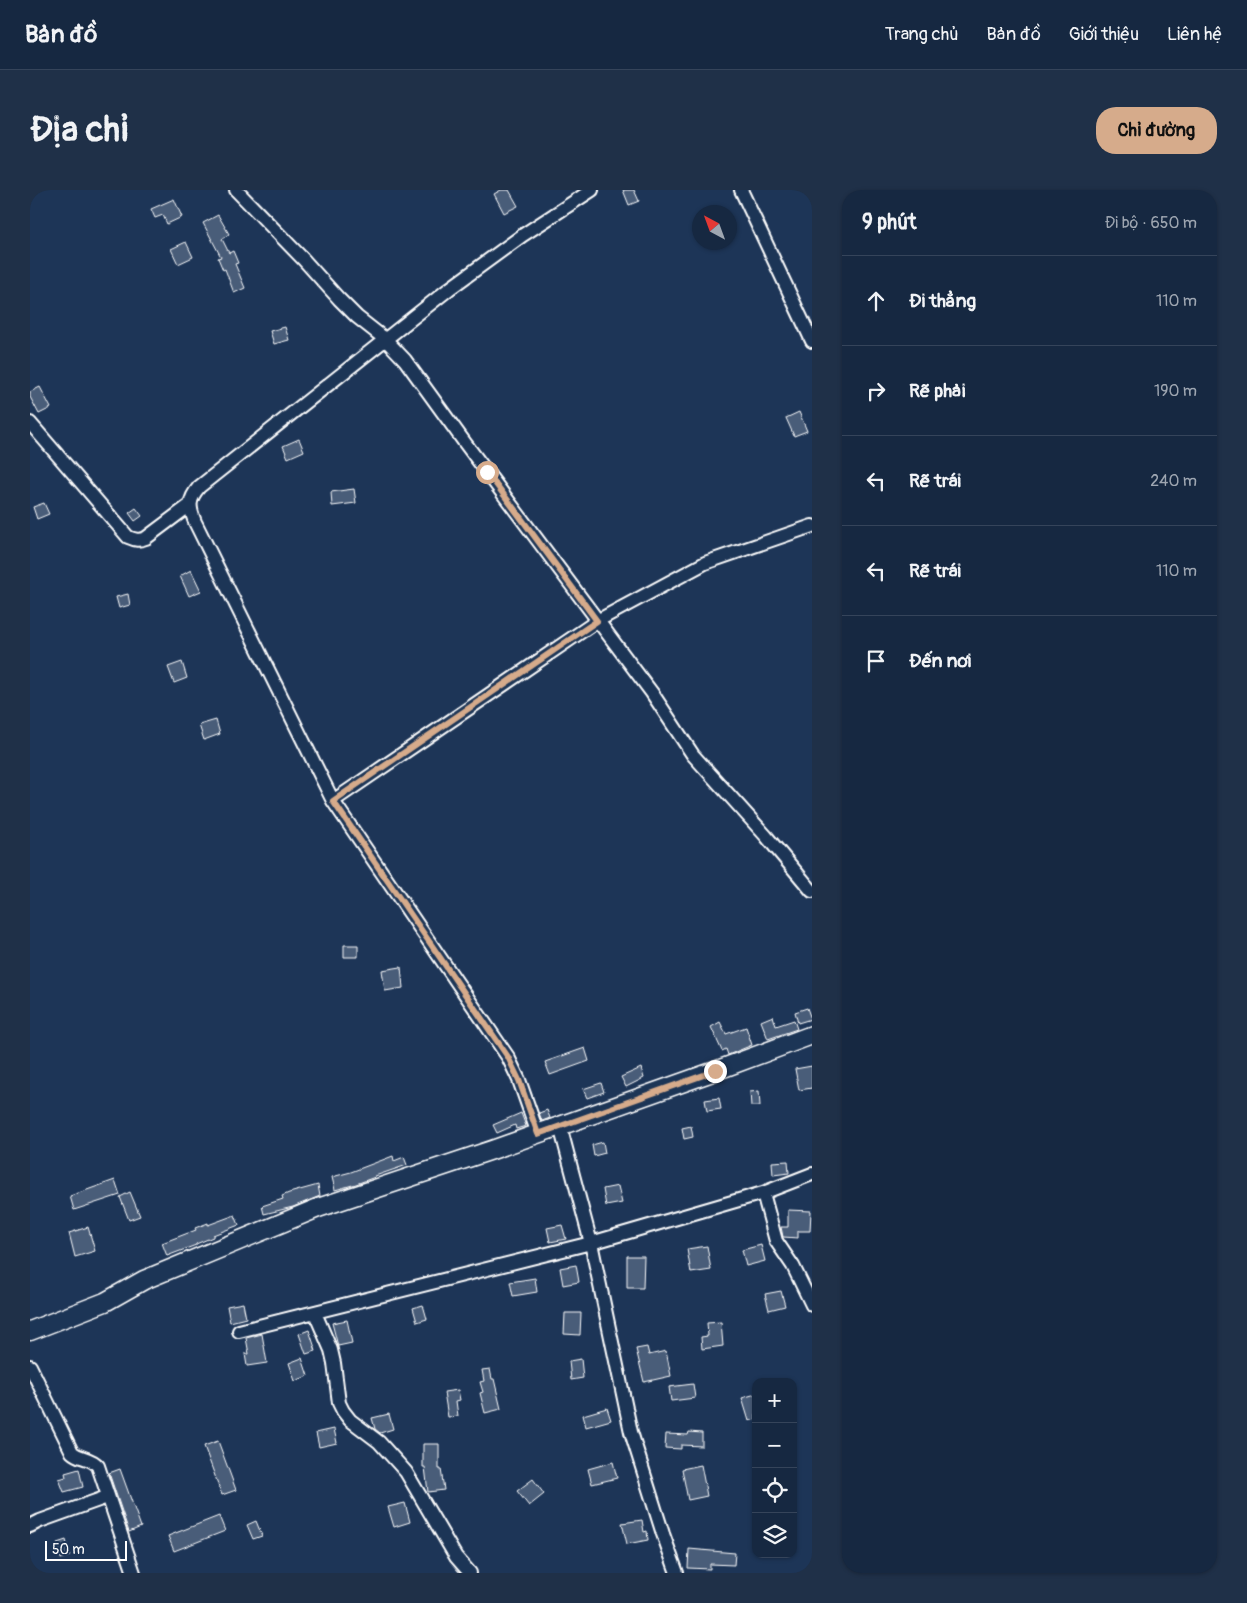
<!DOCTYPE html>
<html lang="vi">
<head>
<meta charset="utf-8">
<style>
	:root { --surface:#162841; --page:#1f3048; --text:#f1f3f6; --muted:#9ea6b1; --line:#35445a; --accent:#d6ab8b }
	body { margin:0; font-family:Pangolin,sans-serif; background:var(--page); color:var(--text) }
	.controls { position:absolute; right:15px; bottom:15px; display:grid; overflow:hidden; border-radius:10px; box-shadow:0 1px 4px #0004 }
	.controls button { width:45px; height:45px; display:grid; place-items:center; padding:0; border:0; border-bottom:1px solid var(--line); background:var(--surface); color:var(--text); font:25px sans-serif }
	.compass { position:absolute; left:662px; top:15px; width:45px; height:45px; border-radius:50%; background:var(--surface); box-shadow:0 1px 4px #0004; rotate:319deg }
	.scale { position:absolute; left:15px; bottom:12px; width:82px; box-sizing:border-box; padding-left:5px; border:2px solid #fff; border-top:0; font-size:14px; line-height:18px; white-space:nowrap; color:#fff; -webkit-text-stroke:4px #1d3557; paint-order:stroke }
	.stop { position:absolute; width:15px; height:15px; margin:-11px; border:4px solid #d6ab8b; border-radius:50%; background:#fff }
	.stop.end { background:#d6ab8b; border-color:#fff; box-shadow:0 1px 5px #0008 }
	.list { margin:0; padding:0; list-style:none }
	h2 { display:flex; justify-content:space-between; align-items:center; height:65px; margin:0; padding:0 20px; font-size:21px }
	h2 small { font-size:16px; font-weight:400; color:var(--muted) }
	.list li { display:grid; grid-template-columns:32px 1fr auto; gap:15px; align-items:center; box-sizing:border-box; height:90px; padding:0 20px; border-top:1px solid var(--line) }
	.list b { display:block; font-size:19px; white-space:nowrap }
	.list em { font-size:16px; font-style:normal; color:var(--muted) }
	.icon { flex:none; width:28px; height:28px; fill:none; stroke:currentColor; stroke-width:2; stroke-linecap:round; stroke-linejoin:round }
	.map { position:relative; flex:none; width:782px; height:1383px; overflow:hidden; border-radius:20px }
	header { display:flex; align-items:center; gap:30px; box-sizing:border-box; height:70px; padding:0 25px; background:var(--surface); border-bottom:1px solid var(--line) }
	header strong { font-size:24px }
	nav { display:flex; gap:28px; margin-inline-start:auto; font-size:18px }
	.intro { display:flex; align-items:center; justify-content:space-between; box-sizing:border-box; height:120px; padding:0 30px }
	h1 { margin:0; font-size:35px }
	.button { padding:12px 22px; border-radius:20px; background:var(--accent); color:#111; font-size:18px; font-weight:700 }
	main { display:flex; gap:30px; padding:0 30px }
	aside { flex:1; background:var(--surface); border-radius:20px; box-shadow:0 1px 4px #0004 }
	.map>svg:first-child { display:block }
	.building { fill:#4a5d79; stroke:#fff }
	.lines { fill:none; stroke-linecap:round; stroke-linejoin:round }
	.street-casing { stroke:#fff; stroke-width:16 }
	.secondary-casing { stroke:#fff; stroke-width:21 }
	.street { stroke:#1d3557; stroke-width:12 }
	.secondary { stroke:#1d3557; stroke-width:18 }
	.route { stroke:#d6ab8b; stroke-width:6 }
</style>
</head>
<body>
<header>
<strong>Bản đồ</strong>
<nav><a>Trang chủ</a><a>Bản đồ</a><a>Giới thiệu</a><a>Liên hệ</a></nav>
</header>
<div class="intro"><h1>Địa chỉ</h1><a class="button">Chỉ đường</a></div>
<main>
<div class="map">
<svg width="782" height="1383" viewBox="0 0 782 1383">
	<rect width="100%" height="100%" fill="#1d3557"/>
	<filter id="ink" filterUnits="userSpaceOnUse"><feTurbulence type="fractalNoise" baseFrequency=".02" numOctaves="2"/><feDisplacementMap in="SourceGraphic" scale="10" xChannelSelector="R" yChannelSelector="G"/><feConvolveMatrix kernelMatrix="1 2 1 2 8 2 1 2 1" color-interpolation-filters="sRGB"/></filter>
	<g filter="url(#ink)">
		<path class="building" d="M471,0h8l9,16 -14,7 -10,-19z
			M593,0h11l5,11 -10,4z
			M144,9l8,18 -15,7 -4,-9 -8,3 -4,-9z
			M188,25l11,19 -7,5 7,14 4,-2 5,12 -3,1 10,24 -11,5 -9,-24 -2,1 -5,-12 3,-1 -18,-34z
			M156,52l7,15 -15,7 -7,-15z
			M255,137l4,13 -15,4 -4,-13z
			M10,197l11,21 -12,6 -9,-17v-5z
			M769,222l8,19 -13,5 -8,-18z
			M269,249l5,12 -16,7 -5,-12z
			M324,299l2,14 -24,3 -1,-14z
			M14,313l5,11 -12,5 -4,-12z
			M106,318l6,8 -7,5 -6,-8z
			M161,380l10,21 -12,5 -9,-20z
			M98,404l2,11 -11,3 -3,-11z
			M152,472l5,16 -13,5 -6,-16z
			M186,530l4,14 -16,6 -5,-15z
			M314,755h14v12h-14z
			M371,777l2,21 -18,3 -3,-21z
			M777,818l4,11 -13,4 -3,-11z
			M743,826l3,10 18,-6 3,9 -29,10 -7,-18z
			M690,832l6,12 20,-7 6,18 -24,10 -2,-6 -4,2 -11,-24z
			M555,858l4,13 -39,14 -5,-13z
			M782,876v22l-13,2 -4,-21z
			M611,878l3,10 -18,9 -5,-10z
			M571,893l3,9 -17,6 -4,-9z
			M729,901l1,15h-9l-1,-14z
			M689,908l2,11 -14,2 -2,-11z
			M517,920l3,8 -8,3 -3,-8z
			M491,923l5,13 -10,3 -1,-4 -18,8 -4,-8z
			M661,936l2,11 -9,2 -2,-11z
			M573,952l2,11 -11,3 -2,-11z
			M363,966l1,5 10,-4 3,8 -32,11v1l-19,7 -21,6 -3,-13 19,-5z
			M758,971l1,12 -16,2 -1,-13z
			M85,990l5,15 -46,15 -4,-14z
			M288,995l2,11 -27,11 -29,7 -2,-8 21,-7 -1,-3 7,-3z
			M588,996l4,17 -16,3 -3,-17z
			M100,1002l10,24 -11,4 -9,-23z
			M758,1020l23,1 -1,20h-12v7l-15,-1 -2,-10h7z
			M205,1025l4,10 -26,10v2l-17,7v1l-29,11 -5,-13 34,-13 -1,-2 13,-5v2z
			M532,1035l4,14 -16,3 -3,-14z
			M58,1037l7,24 -20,6 -6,-24z
			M731,1055l4,16 -19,5 -4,-16z
			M677,1056l4,24 -20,3 -4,-24z
			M597,1066h17l-1,32h-16z
			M546,1075l3,17 -16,3 -3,-17z
			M505,1088l2,14 -24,4 -3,-14z
			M751,1101l4,15 -16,4 -4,-16z
			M213,1113l3,15 -16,4 -3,-16z
			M393,1115l4,14 -10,3 -4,-14z
			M535,1123h16l-1,22 -16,-1z
			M317,1130l5,23 -14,3 -6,-23z
			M691,1132l2,24 -21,3 -1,-12 7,-1 -1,-13z
			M279,1140l7,21 -10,3 -7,-20z
			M232,1144l5,29 -20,3 -2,-12h4l-3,-16z
			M617,1157l2,8 17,-4 5,25 -27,6 -8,-33z
			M272,1168l6,18 -13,5 -6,-18z
			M551,1169l2,19 -12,2 -2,-19z
			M460,1179l2,10h2l7,30 -16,4 -5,-20 3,-1 -3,-10 4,-1 -2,-11z
			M663,1194l2,14 -24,3 -2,-14z
			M428,1200l2,10 -4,1 2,15 -10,1 -4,-25z
			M726,1204v25l-7,2 -7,-23z
			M577,1218l4,12 -25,7 -3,-12z
			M359,1224l4,15 -13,4 -5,-4 -3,-11z
			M304,1239l3,14 -18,4 -3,-14z
			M659,1242l13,1v13l-21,-1v4l-16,-1 1,-14 22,1z
			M188,1251l18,49 -14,5 -18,-49z
			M393,1254h16v25h2l3,21 -16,2 -3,-25h-2z
			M583,1272l4,16 -25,6 -4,-15z
			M671,1275l6,31 -19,4 -6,-31z
			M49,1279l4,18 -19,5 -5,-13 7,-2 -1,-4z
			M90,1279l21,58 -12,5 -20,-59z
			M503,1289l11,15 -15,12 -12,-15z
			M375,1313l5,19 -16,5 -6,-20z
			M189,1326l6,15 -51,20 -6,-15z
			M612,1330l2,12 3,-1 1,9 -21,4 -5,-21z
			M226,1331l6,15 -9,3 -6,-14z
			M36,1350l4,16 -9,3 -4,-16z
			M659,1359l46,4 -1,12 -24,-1v5l-22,-1z"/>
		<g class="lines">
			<defs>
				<path id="street" d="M206,0l67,69 36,40 18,18 28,22 20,21 60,83 187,250 41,62 73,81 46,55
					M711,0l71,151
					M0,233l98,114c7,3 11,4 18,1l44,-33
					M303,611l264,-180 108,-58 107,-37
					M530,936l31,117 40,189 32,102 14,39
					M508,944l-19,-54 -11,-23 -175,-256 -138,-279c-6,-15 -7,-22 4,-35l250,-198 74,-54 69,-45
					M733,1003l13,48 17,25 19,39
					M285,1123l16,37 3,13 5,40 4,8 7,9 29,22 27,30 50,85 14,16
					M209,1141l352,-88 172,-50 49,-19
					M0,1176l42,86c7,7 19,5 26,14l36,107
					M0,1336l10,-5 67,-24"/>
				<path id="secondary" d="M0,1141l75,-29 39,-22 174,-72 174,-58 223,-79 97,-36"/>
			</defs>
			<use href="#street" class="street-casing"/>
			<use href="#secondary" class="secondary-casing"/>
			<use href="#street" class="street"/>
			<use href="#secondary" class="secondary"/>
		</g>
	</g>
	<g class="lines" filter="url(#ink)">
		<path class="route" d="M457,282l110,149 -264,180 175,256 11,23 19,54 177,-63"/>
	</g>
</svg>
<div class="controls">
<button>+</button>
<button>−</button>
<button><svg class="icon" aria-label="locate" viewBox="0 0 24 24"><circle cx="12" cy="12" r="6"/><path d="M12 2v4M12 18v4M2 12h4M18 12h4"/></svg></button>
<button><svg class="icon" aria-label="layers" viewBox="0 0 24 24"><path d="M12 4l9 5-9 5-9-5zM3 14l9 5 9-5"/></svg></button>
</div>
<svg class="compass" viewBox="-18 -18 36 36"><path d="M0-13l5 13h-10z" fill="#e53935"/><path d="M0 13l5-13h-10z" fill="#9ea6b1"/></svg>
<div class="scale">50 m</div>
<div class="stop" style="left:457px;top:282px"></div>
<div class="stop end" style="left:685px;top:881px"></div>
</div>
<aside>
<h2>9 phút<small>Đi bộ · 650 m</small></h2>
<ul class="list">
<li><svg class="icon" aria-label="ahead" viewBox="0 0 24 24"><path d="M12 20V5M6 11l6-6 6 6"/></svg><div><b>Đi thẳng</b></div><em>110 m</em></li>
<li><svg class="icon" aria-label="right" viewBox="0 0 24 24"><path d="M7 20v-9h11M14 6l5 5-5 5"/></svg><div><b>Rẽ phải</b></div><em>190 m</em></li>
<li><svg class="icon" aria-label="left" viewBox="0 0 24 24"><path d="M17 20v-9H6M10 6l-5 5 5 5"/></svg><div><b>Rẽ trái</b></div><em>240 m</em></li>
<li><svg class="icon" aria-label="left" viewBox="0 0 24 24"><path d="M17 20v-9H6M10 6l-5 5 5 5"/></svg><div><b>Rẽ trái</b></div><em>110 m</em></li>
<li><svg class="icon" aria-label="arrive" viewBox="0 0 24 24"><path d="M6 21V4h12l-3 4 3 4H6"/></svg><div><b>Đến nơi</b></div></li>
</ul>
</aside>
</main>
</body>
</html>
